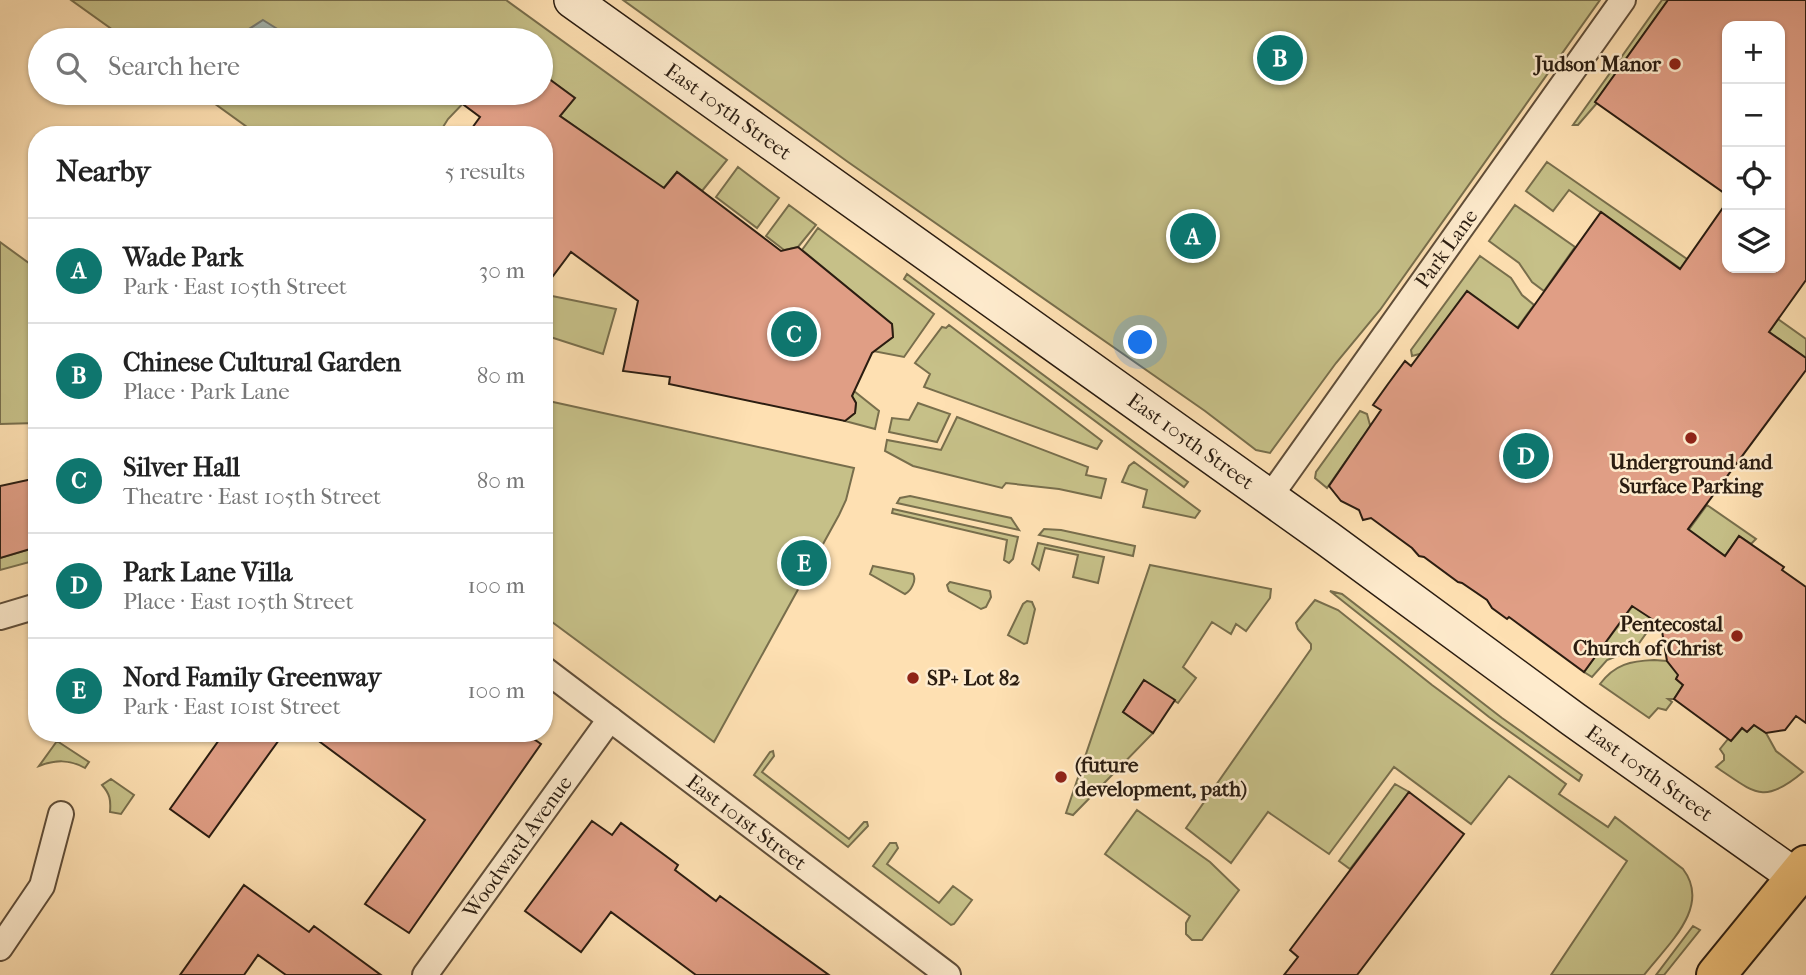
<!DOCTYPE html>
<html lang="en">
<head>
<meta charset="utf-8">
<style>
	:root { --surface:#fff; --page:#f2f2f2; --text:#222; --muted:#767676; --line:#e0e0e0; --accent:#0f766e }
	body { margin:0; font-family:"IM FELL French Canon",serif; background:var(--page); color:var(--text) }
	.controls { position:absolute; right:21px; top:21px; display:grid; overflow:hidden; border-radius:14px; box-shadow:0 2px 5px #0004 }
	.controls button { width:63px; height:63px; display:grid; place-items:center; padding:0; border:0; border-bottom:2px solid var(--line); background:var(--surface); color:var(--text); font:35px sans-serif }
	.you { position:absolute; left:1141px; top:343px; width:24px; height:24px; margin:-18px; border:5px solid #fff; border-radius:50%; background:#1a73e8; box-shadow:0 0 0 10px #1a73e833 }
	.badge { display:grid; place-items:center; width:46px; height:46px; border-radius:50%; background:var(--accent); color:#fff; font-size:23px; font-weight:700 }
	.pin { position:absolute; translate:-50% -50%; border:4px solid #fff; box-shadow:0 2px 7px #0006 }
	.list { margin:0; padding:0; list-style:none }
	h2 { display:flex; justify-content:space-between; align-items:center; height:91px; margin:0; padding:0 28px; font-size:30px }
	h2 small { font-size:23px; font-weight:400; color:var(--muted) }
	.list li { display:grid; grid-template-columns:46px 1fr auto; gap:21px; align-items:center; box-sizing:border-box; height:105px; padding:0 28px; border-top:2px solid var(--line) }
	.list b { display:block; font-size:26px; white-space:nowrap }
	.list p { margin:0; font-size:23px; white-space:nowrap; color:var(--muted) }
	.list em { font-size:23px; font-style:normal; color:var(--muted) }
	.icon { flex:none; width:38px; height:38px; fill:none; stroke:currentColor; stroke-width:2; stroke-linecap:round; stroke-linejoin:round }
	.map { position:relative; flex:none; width:1806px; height:975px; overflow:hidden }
	.search { position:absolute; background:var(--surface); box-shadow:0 2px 5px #0004; left:28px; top:28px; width:525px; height:77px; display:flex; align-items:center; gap:18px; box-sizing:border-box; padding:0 24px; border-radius:38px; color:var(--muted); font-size:26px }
	.panel { position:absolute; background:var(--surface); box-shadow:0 2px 5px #0004; left:28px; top:126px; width:525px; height:616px; border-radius:28px }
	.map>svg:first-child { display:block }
	.green { fill:#c6c088; stroke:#786e4c; stroke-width:2 }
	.water { fill:#a4bab7; stroke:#747b75; stroke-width:2 }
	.building { fill:#e09e85; stroke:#2b1d11; stroke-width:2 }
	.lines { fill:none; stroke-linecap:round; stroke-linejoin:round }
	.street-casing { stroke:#604e39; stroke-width:28 }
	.secondary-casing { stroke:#2b1d11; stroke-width:38 }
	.primary-casing { stroke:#2b1d11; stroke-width:42 }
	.street { stroke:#feebcd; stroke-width:24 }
	.secondary { stroke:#feebcd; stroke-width:35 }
	.primary { stroke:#efc079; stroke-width:38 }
	.poi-dot { fill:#8f2418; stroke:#feebcd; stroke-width:2.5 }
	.labels { text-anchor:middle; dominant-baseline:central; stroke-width:5; stroke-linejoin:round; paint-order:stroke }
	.poi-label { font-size:21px; font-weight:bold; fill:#2b1d11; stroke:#feebcd; text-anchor:end }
	.street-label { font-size:21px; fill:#2b1d11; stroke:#feebcd }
</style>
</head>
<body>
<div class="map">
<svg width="1806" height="975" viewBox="0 0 1806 975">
	<rect width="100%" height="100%" fill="#fee0b2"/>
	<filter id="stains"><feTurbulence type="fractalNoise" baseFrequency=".00286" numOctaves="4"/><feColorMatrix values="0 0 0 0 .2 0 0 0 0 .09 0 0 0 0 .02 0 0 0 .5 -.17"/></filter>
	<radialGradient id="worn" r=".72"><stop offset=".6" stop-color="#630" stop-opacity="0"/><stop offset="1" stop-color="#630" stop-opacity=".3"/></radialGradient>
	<path class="green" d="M71,0h435l221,160 -25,31 -25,-19 -14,17 -103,-73 14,-18 -33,-25v-33h-414z
		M623,0h977l-220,310 -44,53 -66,90 -14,-3 -51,-39 -357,-249z
		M1662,0h6l-72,101 1,2 -19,22h-5z
		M200,93h273l-25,26 -10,16h-180z
		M1547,162l140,97 -6,10 -112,-79 -16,21 -27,-20z
		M738,167l41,31 -22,30 -41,-31z
		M789,205l27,20 -18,22 -14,3 -18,-14z
		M1515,205l60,42 -31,44 -12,-9 -13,-19 -30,-22z
		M818,228l116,86 -30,43 -31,-6 20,-14 -1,-13 -90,-74z
		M0,242l37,27v154l-37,1z
		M1480,256l31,22 11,17 12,10 -17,23 -105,28 -1,-6z
		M907,274l281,208 -4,5 -280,-208z
		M552,296l64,13 -13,45 -59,-19v-27z
		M1778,319l28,20v19l-37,-26z
		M949,325l153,116 -5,8 -173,-62 6,-13 -15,-11 27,-36 4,1z
		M854,391l25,20 -4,18 -30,-8 10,-8 1,-10 -4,-7z
		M544,400l310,68 -8,32 -7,15 -125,227 -170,-126z
		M918,403l32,11 -13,28 -48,-10 3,-14 17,2z
		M1360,411l7,3 3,11 15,-5 -23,18 -35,50 -12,-10 1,-6z
		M957,417l131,50 -2,8 20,4 -5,19 -42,-9 -53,-6 -4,5 -89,-22 -28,-15 2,-11 54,10z
		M1134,462l66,49 -5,7 -52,-11 4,-17 -25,-8 7,-16z
		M910,496l101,22 8,12 -122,-27 3,-5z
		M1707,505l49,34 -5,5 -12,-8 -14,20 -20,-14 -55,77 2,6 -17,24 -28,11 -15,17 -8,-5z
		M893,509l125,28 -5,22 -4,4 -5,-3 3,-20 -115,-27z
		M1044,529l17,1 74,16 -2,10 -94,-21z
		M1038,543l66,14 -6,26 -25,-6 5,-22 -33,-7 -6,22 -7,-6z
		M37,547v13l-37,10v-12z
		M1150,565l121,24 -1,9 -24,33 -10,-7 -5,10 -19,-12 -29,45 13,11 -18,25 -34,-22 -21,31 30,21 -80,82 -7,-2z
		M873,566l40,8c4,6 -2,17 -8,20l-35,-20z
		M950,582l40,9 1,6 -5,10 -5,2 -32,-18 -2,-6z
		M1330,591l12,3 160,124 80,57 -3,6 -90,-64z
		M1315,600l23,10 94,75 134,99 -7,10 49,33 7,-10 68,52c29,38 -16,76 -39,106h-93l76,-114 -118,-85 -38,48 -77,-57 -65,87 -61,-42 -37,51 -45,-35 125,-179v-5l-13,-15 -2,-6z
		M1027,601l5,1 3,7 -8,34 -3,1 -16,-9 15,-31z
		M1654,660l13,1 13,11 -4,7 7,6 -9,14h-6l4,3 -6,8 -8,-2 -9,10 -49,-34c15,-20 31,-23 54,-24z
		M1754,725l12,8 10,18 27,21c-40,34 -49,20 -87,-5l8,-7v-5l-4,-6 8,-10 3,2 11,-13 5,4z
		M57,741l32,21 -4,6c-16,-9 -30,-8 -46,-2z
		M773,751l1,5 -12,16 87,67 15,-17h3l1,4 -20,21 -94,-72 16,-23z
		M111,779l23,16 -13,19 -11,-2c1,-12 0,-18 -8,-27z
		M1395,784l14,8 -59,77 -11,-8z
		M1137,810l73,52 29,28 -37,50h-10l-6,-6v-11l4,-7 -85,-62z
		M890,843h6l2,5 -11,16 52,39 14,-17 19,14 -18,24 -3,1 -78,-59z
		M1693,926l7,4 -36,45h-8z"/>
	<path class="water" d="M263,20l32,20h-58l1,-4z"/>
	<path class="building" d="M1668,0h138v280l-37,52 37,26v12l-118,159 37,27 14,-20 45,31 -2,3 24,17v136l-10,-7 -11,14 -19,3 -12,-8 -7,7 -5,-4 -11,13 -57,-42 9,-14 -7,-6 2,-4 -11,-14 -6,-36 -29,-19 -48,66 -75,-55 -2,2 -15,-11 -5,-8 -25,-17 -4,-1 -34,-25 -5,-1 -7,-8 -41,-30 -8,2 -4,-10 -18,-9 -12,-15 52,-76 -8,-5 15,-21 17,-23 6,5 56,-75 51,37 83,-116 79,57 47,-67v66h53v-242h-53v169l-132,-93z
		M541,73l34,25 -15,18 104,72 13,-16 104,79 17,-4 94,77 1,13 -21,16 -20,43 4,7 -1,10 -10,8 -176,-37 1,-7 -47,-6 15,-70 -67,-49 -27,36v-153h-77l13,-18 -16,-12 9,-12h68z
		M37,478v69l-37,11v-72z
		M1144,680l31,20 -22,33 -30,-21z
		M224,733h60l-75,104 -39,-28z
		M308,733h217l16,11 -132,189 -44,-29 60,-84z
		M1409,792l55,42 -107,141h-73l14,-18 -8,-7z
		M592,821l20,14 9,-12 57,42 -3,5 41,31 4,-5 109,79h-133l-85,-63 -30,40 -56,-41z
		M244,885l65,47 5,-6 67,49h-95l-28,-20 -14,20h-64z"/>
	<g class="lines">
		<defs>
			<g id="street">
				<path id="s1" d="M1269,498l354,-498"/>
				<path d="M0,617l37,-11"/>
				<path id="s2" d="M544,669l404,306"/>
				<path d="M0,948l42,-62 19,-72"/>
				<path id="s3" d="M425,975l185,-256"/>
			</g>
			<g id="secondary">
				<path id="s4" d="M572,0l756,539 245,180 223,158"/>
			</g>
			<path id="primary" d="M1716,975l90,-110"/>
		</defs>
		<use href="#street" class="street-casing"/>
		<use href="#secondary" class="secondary-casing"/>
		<use href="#primary" class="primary-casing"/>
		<use href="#street" class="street"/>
		<use href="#secondary" class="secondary"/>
		<use href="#primary" class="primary"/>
	</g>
	<g class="poi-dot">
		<circle cx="1675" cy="64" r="7"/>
		<circle cx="1691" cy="438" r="7"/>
		<circle cx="1737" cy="636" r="7"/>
		<circle cx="913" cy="678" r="7"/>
		<circle cx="1061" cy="777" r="7"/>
	</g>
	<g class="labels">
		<g class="poi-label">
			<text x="1661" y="64">Judson Manor</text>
			<text x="1691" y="462" text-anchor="middle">Underground and<tspan x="1691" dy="24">Surface Parking</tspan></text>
			<text x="1723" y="624">Pentecostal<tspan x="1723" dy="24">Church of Christ</tspan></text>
			<text x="927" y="678" text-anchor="start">SP+ Lot 82</text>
			<text x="1075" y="765" text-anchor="start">(future<tspan x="1075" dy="24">development, path)</tspan></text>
		</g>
		<g class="street-label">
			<text stroke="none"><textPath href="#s4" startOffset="192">East 105th Street</textPath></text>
			<text stroke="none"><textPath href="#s1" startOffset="306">Park Lane</textPath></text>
			<text stroke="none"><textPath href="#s4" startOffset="760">East 105th Street</textPath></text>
			<text stroke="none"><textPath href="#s4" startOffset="1326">East 105th Street</textPath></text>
			<text stroke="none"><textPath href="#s2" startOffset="254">East 101st Street</textPath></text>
			<text stroke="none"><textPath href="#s3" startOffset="158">Woodward Avenue</textPath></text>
		</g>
	</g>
	<rect width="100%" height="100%" filter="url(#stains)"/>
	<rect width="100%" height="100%" fill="url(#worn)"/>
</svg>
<div class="controls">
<button>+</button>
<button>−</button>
<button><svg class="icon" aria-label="locate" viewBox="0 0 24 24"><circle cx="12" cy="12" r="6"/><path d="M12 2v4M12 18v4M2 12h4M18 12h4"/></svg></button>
<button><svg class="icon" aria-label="layers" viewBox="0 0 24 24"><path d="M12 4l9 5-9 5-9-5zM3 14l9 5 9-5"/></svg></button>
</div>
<div class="you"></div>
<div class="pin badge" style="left:1193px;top:236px">A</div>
<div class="pin badge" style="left:1280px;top:58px">B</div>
<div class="pin badge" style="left:794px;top:334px">C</div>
<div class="pin badge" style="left:1526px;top:456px">D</div>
<div class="pin badge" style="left:804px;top:563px">E</div>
<div class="search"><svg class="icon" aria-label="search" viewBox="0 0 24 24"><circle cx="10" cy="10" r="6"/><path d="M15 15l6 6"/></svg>Search here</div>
<section class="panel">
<h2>Nearby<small>5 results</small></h2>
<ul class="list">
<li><span class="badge">A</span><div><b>Wade Park</b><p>Park · East 105th Street</p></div><em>30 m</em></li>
<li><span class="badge">B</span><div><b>Chinese Cultural Garden</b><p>Place · Park Lane</p></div><em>80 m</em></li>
<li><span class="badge">C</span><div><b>Silver Hall</b><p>Theatre · East 105th Street</p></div><em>80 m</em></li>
<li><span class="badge">D</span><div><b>Park Lane Villa</b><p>Place · East 105th Street</p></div><em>100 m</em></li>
<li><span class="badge">E</span><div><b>Nord Family Greenway</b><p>Park · East 101st Street</p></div><em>100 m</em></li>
</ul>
</section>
</div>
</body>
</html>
